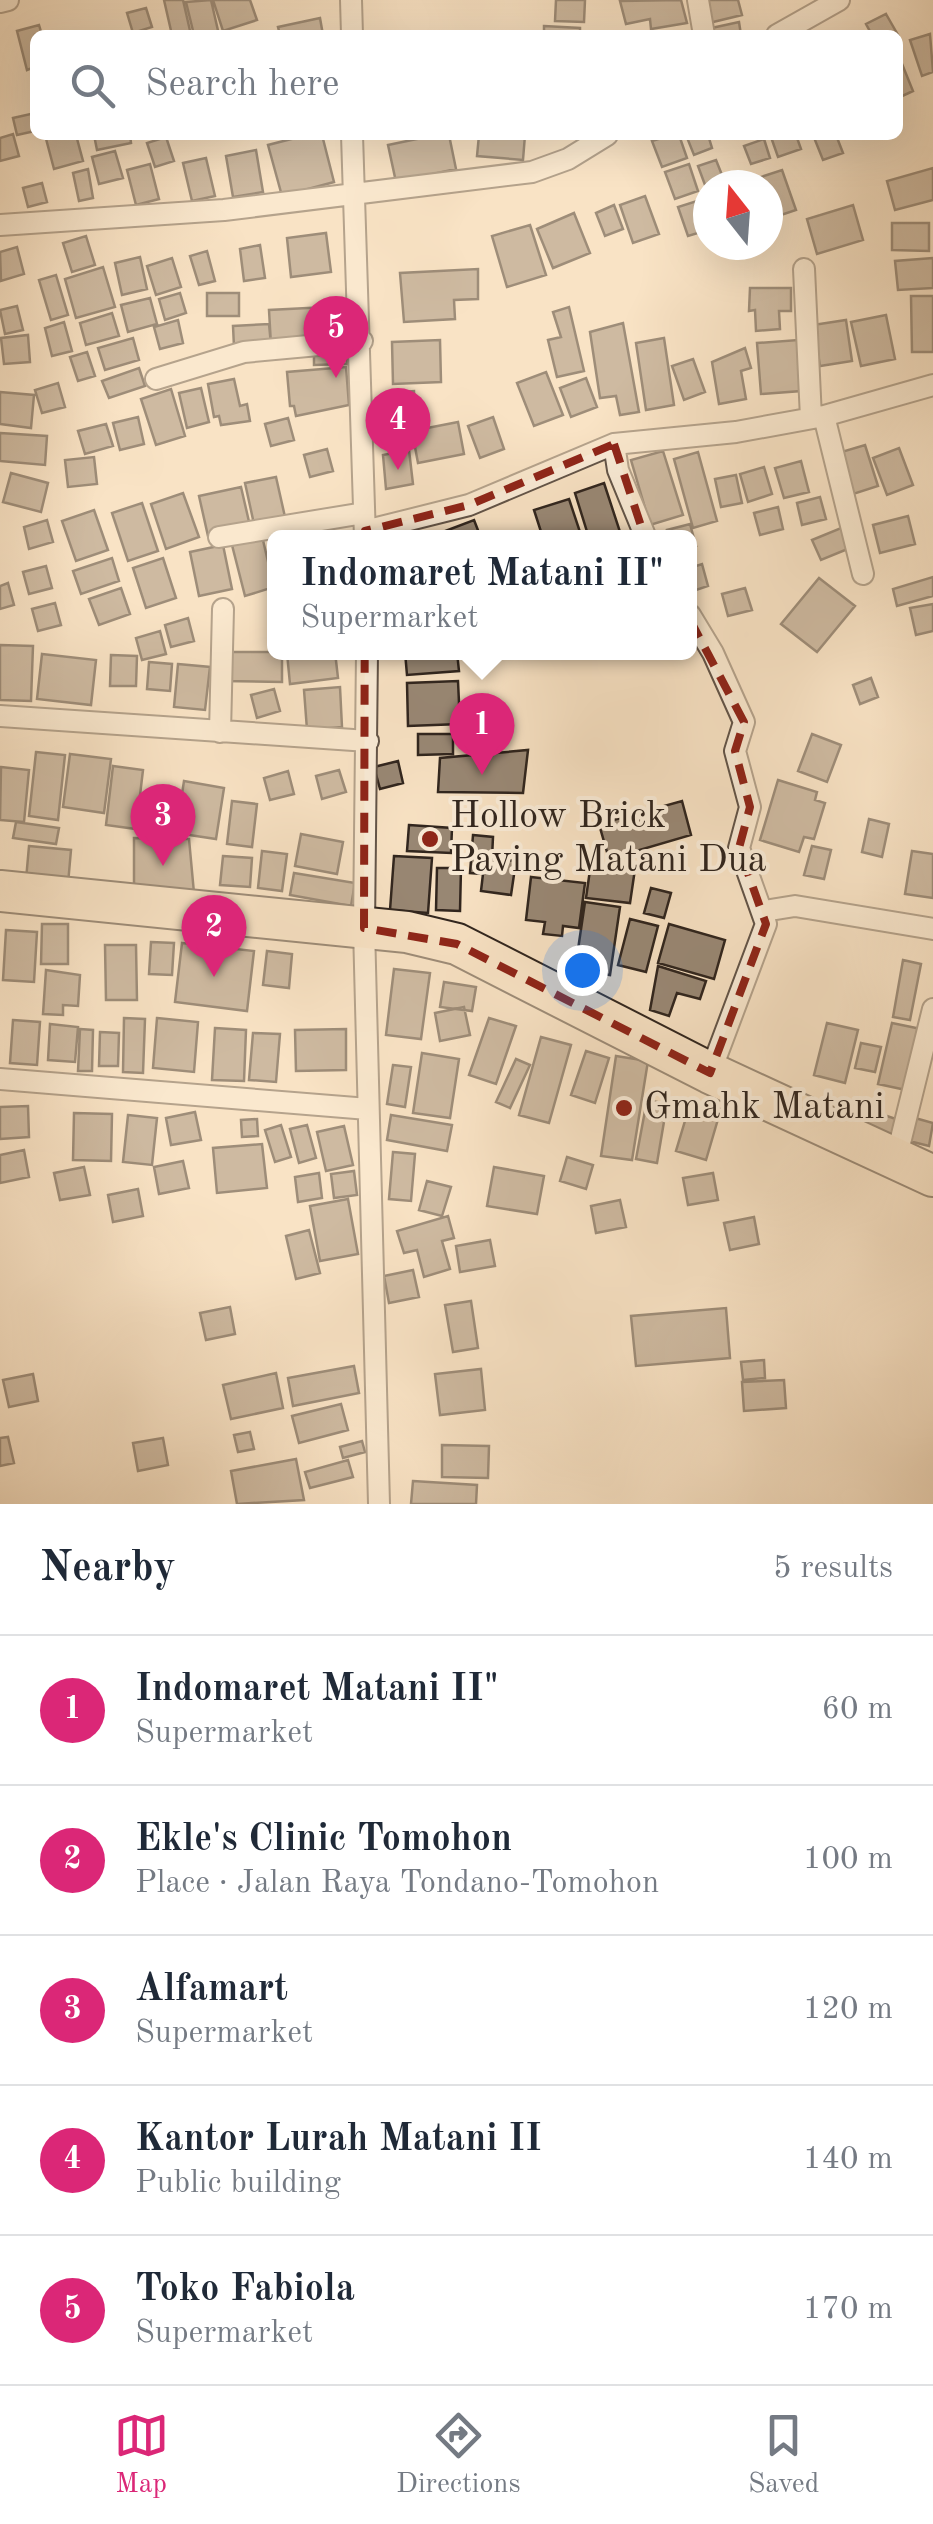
<!DOCTYPE html>
<html lang="en">
<head>
<meta charset="utf-8">
<style>
	:root { --surface:#fff; --page:#f6f6f7; --text:#1f2937; --muted:#747a83; --line:#e0e1e3; --accent:#db2777 }
	body { margin:0; font-family:"Old Standard TT",serif; background:var(--page); color:var(--text) }
	.compass { position:absolute; left:693px; top:170px; width:90px; height:90px; border-radius:50%; background:var(--surface); box-shadow:0 10px 40px #0002; rotate:343deg }
	.you { position:absolute; left:582px; top:970px; width:35px; height:35px; margin:-25px; border:8px solid #fff; border-radius:50%; background:#1a73e8; box-shadow:0 0 0 15px #1a73e833 }
	.badge { display:grid; place-items:center; width:65px; height:65px; border-radius:50%; background:var(--accent); color:#fff; font-size:32px; font-weight:700 }
	.pin { position:absolute; translate:-50% -82px; filter:drop-shadow(0 2px 5px #0008) }
	.pin::after { content:''; position:absolute; top:52px; width:35px; height:30px; background:inherit; clip-path:polygon(0 0,100% 0,50% 100%) }
	.popup { position:absolute; left:267px; top:530px; width:430px; height:130px; box-sizing:border-box; display:grid; place-content:center; border-radius:15px; background:var(--surface); filter:drop-shadow(0 2px 8px #0005); font-size:32px; white-space:nowrap; color:var(--muted) }
	.popup b { font-size:38px; color:var(--text) }
	.popup::after { content:''; position:absolute; left:50%; top:100%; margin-left:-20px; border:20px solid transparent; border-top-color:var(--surface) }
	.list { margin:0; padding:0; list-style:none }
	h2 { display:flex; justify-content:space-between; align-items:center; height:130px; margin:0; padding:0 40px; font-size:42px }
	h2 small { font-size:32px; font-weight:400; color:var(--muted) }
	.list li { display:grid; grid-template-columns:65px 1fr auto; gap:30px; align-items:center; box-sizing:border-box; height:150px; padding:0 40px; border-top:2px solid var(--line) }
	.list b { display:block; font-size:38px; white-space:nowrap }
	.list p { margin:0; font-size:32px; white-space:nowrap; color:var(--muted) }
	.list em { font-size:32px; font-style:normal; color:var(--muted) }
	.icon { flex:none; width:55px; height:55px; fill:none; stroke:currentColor; stroke-width:2; stroke-linecap:round; stroke-linejoin:round }
	.map { position:relative; flex:none; width:933px; height:1504px; overflow:hidden }
	.search { position:absolute; background:var(--surface); box-shadow:0 10px 40px #0002; left:30px; right:30px; top:30px; height:110px; display:flex; align-items:center; gap:25px; box-sizing:border-box; padding:0 35px; border-radius:15px; color:var(--muted); font-size:38px }
	.sheet { height:880px; background:var(--surface) }
	nav { display:flex; justify-content:space-around; align-items:center; box-sizing:border-box; height:140px; border-top:2px solid var(--line); background:var(--surface); font-size:28px; color:var(--muted) }
	nav a { display:grid; justify-items:center; gap:5px }
	nav .on { color:var(--accent) }
	.map>svg:first-child { display:block }
	.building { fill:#998875; stroke:#30251e; stroke-width:2.5 }
	.lines { fill:none; stroke-linecap:round; stroke-linejoin:round }
	.street-casing { stroke:#625448; stroke-width:24 }
	.highway-casing { stroke:#30251e; stroke-width:44 }
	.street { stroke:#fbedd9; stroke-width:20 }
	.highway { stroke:#f9e3c5; stroke-width:40 }
	.marked { fill:none; stroke:#8f2418; stroke-width:8; stroke-dasharray:20 12; stroke-linejoin:round }
	.poi-dot { fill:#8f2418; stroke:#fbedd9; stroke-width:4 }
	.labels { text-anchor:middle; dominant-baseline:central; stroke-width:8; stroke-linejoin:round; paint-order:stroke }
	.poi-label { font-size:38px; fill:#30251e; stroke:#fbedd9; text-anchor:start }
</style>
</head>
<body>
<div class="map">
<svg width="933" height="1504" viewBox="0 0 933 1504">
	<rect width="100%" height="100%" fill="#f9e3c5"/>
	<filter id="stains"><feTurbulence type="fractalNoise" baseFrequency=".002" numOctaves="4"/><feColorMatrix values="0 0 0 0 .2 0 0 0 0 .09 0 0 0 0 .02 0 0 0 .5 -.17"/></filter>
	<radialGradient id="worn" r=".72"><stop offset=".6" stop-color="#630" stop-opacity="0"/><stop offset="1" stop-color="#630" stop-opacity=".3"/></radialGradient>
	<path class="building" d="M164,0h19l8,35h-19z
		M211,0l8,35h-25l-8,-33z
		M213,0h37l7,20 -34,11z
		M556,0h29l-1,22 -29,-1z
		M681,0l6,23 -36,6 -1,-10 -24,5 -6,-23z
		M702,0h36l4,15 -33,8z
		M146,8l6,19 -19,6 -6,-20z
		M886,14l12,21h-26l-6,-11z
		M320,18l3,17h-43l-2,-8z
		M739,22l2,13h-32l-2,-6z
		M39,25l3,10h-7v32l-8,3 -10,-39z
		M544,26l36,2v7h-36z
		M930,34l3,38 -11,4 -12,-36z
		M898,54l15,37 -15,7z
		M35,113v18l-18,4 -4,-17z
		M13,134l6,22 -19,5v-23z
		M45,135h31l7,26 -29,8z
		M94,135h36l1,8 -34,7z
		M307,135h15l12,47 -52,14 -14,-51z
		M436,135h13l7,34 -60,13 -8,-37z
		M479,135h46l-2,25 -46,-4z
		M671,135h8l8,23 -25,9 -10,-26z
		M686,135h22l4,13 -18,7z
		M796,135l5,14 -23,8 -7,-20z
		M813,135h23l7,18 -20,7z
		M166,137l8,24 -19,6 -8,-24z
		M764,139l6,19 -19,6 -7,-18z
		M256,150l7,42 -30,5 -7,-41z
		M115,151l8,27 -24,6 -7,-27z
		M206,158l9,38 -23,5 -9,-38z
		M716,160l10,25h-18v8l-10,-27z
		M150,164l9,35 -23,6 -9,-35z
		M689,164l9,27 -23,8 -10,-27z
		M933,168v32l-38,10 -8,-29z
		M88,169l5,29 -14,3 -6,-28z
		M782,170l14,40 -27,9 -1,-34h-11l-2,-6z
		M42,183l5,19 -19,5 -5,-19z
		M645,196l14,38 -26,9 -13,-38z
		M700,200l8,30 -20,6 -10,-29z
		M614,205l9,24 -18,7 -9,-23z
		M853,205l10,35 -46,14 -10,-35z
		M574,213l16,40 -37,15 -16,-39z
		M892,223h37v28l-37,-1z
		M530,225l16,50 -39,12 -15,-51z
		M326,233l5,39 -40,5 -4,-39z
		M86,236l9,29 -23,7 -9,-29z
		M260,245l5,33 -21,3 -4,-32z
		M17,247l7,27 -23,7 -1,-29z
		M207,251l8,30 -16,4 -9,-29z
		M140,257l7,32 -25,6 -7,-32z
		M172,258l9,29 -25,8 -9,-29z
		M933,258v30l-35,2 -3,-29z
		M103,267l12,40 -39,11 -11,-39z
		M478,269v30l-24,1 1,19 -51,3 -4,-49z
		M56,275l12,40 -17,5 -12,-40z
		M750,288h41v23h-12l1,18 -24,2 -1,-21 -6,1z
		M180,293l6,20 -21,7 -6,-21z
		M207,293h32v23h-32z
		M911,296h22v56h-21z
		M150,298l7,26 -29,8 -7,-27z
		M17,306l6,24 -18,4 -5,-24z
		M346,306l1,35 -76,4 -2,-35z
		M569,307l15,64 -27,6 -9,-37 13,-3 -8,-25z
		M112,313l7,23 -33,9 -6,-22z
		M886,315l9,44 -34,7 -10,-44z
		M178,320l5,23 -23,6 -6,-22z
		M846,320l6,41 -32,5 -7,-41z
		M64,322l8,29 -20,5 -7,-28z
		M623,323l16,89 -19,3 -4,-19 -16,2 -10,-66z
		M269,324l2,21 -37,2 -1,-21z
		M28,335l2,27 -26,2 -3,-26z
		M133,338l6,22 -34,10 -7,-22z
		M664,338l10,67 -28,5 -10,-67z
		M440,340l1,42 -48,2 -1,-42z
		M798,340l3,51 -40,3 -4,-51z
		M314,348h33v16l-33,1z
		M745,348l6,20 -10,3 5,28 -27,5 -7,-42z
		M87,352l8,24 -17,5 -8,-24z
		M693,359l12,33 -21,8 -12,-34z
		M346,367l3,38 -53,11 -2,-10h-4l-3,-34z
		M139,368l6,18 -36,12 -7,-17z
		M546,372l17,43 -29,11 -17,-43z
		M586,378l11,29 -26,10 -11,-29z
		M234,379l6,27 7,-2 3,17 -29,4 -2,-9 -5,1 -6,-33z
		M58,383l7,24 -23,6 -7,-23z
		M201,388l8,34 -22,6 -8,-35z
		M171,389l14,47 -29,9 -15,-46z
		M414,391l1,29 -26,2 -1,-29z
		M0,392l34,3 -3,33 -31,-4z
		M138,417l6,27 -24,6 -7,-27z
		M493,417l11,32 -24,9 -12,-32z
		M288,418l6,22 -23,6 -6,-22z
		M458,422l6,32 -46,9 -6,-32z
		M106,424l7,22 -28,8 -7,-23z
		M0,433l47,3 -2,29 -45,-4z
		M865,445l13,41 -28,9 -12,-42z
		M899,448l14,37 -26,10 -14,-37z
		M327,449l6,22 -23,6 -6,-22z
		M409,450l4,34 -27,5 -3,-34z
		M663,451l20,64 -33,10 -19,-65z
		M698,452l19,69 -24,7 -19,-69z
		M94,457l3,27 -29,3 -3,-27z
		M801,461l8,31 -25,6 -9,-30z
		M764,467l8,27 -24,8 -8,-28z
		M11,473l37,10 -7,29 -38,-10z
		M736,475l6,28 -21,4 -6,-28z
		M276,477l9,40 -31,7 -9,-41z
		M604,483l18,55h-33l-14,-45z
		M241,487l9,39 -42,10 -9,-40z
		M183,493l16,44 -33,12 -15,-45z
		M820,497l6,22 -24,6 -5,-22z
		M569,499l13,39h-39l-9,-28z
		M142,503l16,48 -30,10 -16,-48z
		M778,507l5,22 -23,6 -6,-22z
		M94,510l14,40 -32,11 -14,-40z
		M908,516l7,28 -35,9 -7,-28z
		M47,520l6,22 -24,7 -5,-22z
		M474,520l7,18h-39l-2,-5z
		M690,524l6,22 -6,1v-9h-21l-2,-8z
		M841,528l9,20 -29,12 -9,-20z
		M262,536l12,51 -29,9 -13,-51z
		M223,545l9,44 -33,7 -9,-44z
		M112,558l7,23 -38,13 -8,-23z
		M163,558l13,40 -30,10 -13,-40z
		M702,564l6,22 -18,6v-24z
		M46,566l6,22 -23,6 -6,-22z
		M933,577v19l-36,10 -4,-17z
		M819,578l36,28 -38,46 -36,-28z
		M8,583l6,22 -14,4v-23z
		M121,588l9,26 -31,11 -10,-26z
		M745,588l7,22 -24,6 -6,-22z
		M55,603l6,22 -23,6 -6,-22z
		M933,604v27l-17,4 -6,-27z
		M188,618l6,23 -23,6 -6,-22z
		M160,631l6,23 -24,6 -6,-22z
		M0,645l33,1 -2,55 -31,-1z
		M225,652h57v30l-58,-1z
		M335,652l3,26 -48,6 -3,-31z
		M405,652h52l2,19 -52,4z
		M469,652h26l2,9 -23,7z
		M42,654l54,6 -5,45 -54,-6z
		M111,655l26,1 -1,30h-26z
		M149,662l23,2 -2,27 -23,-2z
		M178,664l32,3 -5,43 -31,-3z
		M871,678l7,19 -18,7 -7,-19z
		M458,681l2,43 -52,2 -1,-43z
		M340,687l2,40 -35,3 -3,-40z
		M274,689l6,22 -23,7 -6,-23z
		M501,706l7,22 -24,7 -6,-22z
		M418,734h35v20l-35,1z
		M812,734l29,11 -14,37 -29,-11z
		M528,750l-5,43 -85,-1 2,-34z
		M36,752l29,3 -7,65 -29,-4z
		M70,754l41,5 -7,54 -41,-6z
		M398,761l5,22 -23,6 -6,-22z
		M113,766l30,4 -7,59 -30,-4z
		M1,767l28,3 -5,52 -24,-2z
		M339,770l7,22 -24,7 -6,-23z
		M288,771l6,23 -24,6 -6,-22z
		M778,780l39,12 -2,8 10,3 -11,36 -10,-2 -5,15 -39,-12z
		M184,781l40,7 -8,51 -40,-6z
		M232,801l25,3 -5,43 -25,-3z
		M682,801l9,34 -82,24 -10,-35z
		M869,819l20,5 -7,33 -20,-5z
		M16,822l43,6 -3,16 -43,-6z
		M409,825l43,3 -1,25 -44,-2z
		M301,834l42,8 -6,32 -42,-8z
		M473,835l20,2 -1,21 24,3 -5,34 -30,-4 2,-17 -13,-1z
		M134,838l55,1 5,54 -60,1z
		M29,846l42,4 -4,45 -42,-4z
		M812,846l19,4 -7,29 -20,-4z
		M262,851l25,3 -5,37 -24,-3z
		M912,851l21,3v44l-28,-4z
		M223,856l29,2 -2,29 -30,-2z
		M394,856l38,2 -4,55 -38,-3z
		M591,863l44,6 -5,34 -44,-5z
		M437,868h24l-1,43 -24,-1z
		M294,873l61,10 -4,23 -61,-11z
		M531,877l54,6 -6,45 -16,-2 -1,10 -19,-2 2,-12 -19,-2z
		M651,888l20,5 -7,25 -20,-5z
		M585,902l35,5 -10,68 -35,-5z
		M630,919l28,7 -12,46 -28,-7z
		M42,924h26v40h-27z
		M669,924l56,16 -11,39 -56,-16z
		M6,930l31,2 -3,50 -31,-2z
		M151,942l23,1 -2,32 -23,-1z
		M182,943l72,8 -7,60 -72,-9z
		M105,945h31l1,55h-31z
		M267,951l25,3 -3,34 -26,-3z
		M903,960l18,4 -11,56 -17,-3z
		M658,966l48,15 -6,18 -23,-6 -8,23 -19,-6z
		M394,969l36,4 -9,66 -35,-4z
		M46,970l34,5 -2,31 -15,-1v10l-20,-1z
		M444,982l32,5 -4,24 -32,-4z
		M464,1007l6,28 -30,6 -5,-28z
		M124,1018l21,1 -2,54 -20,-1z
		M157,1018l41,4 -4,50 -41,-4z
		M489,1018l27,8 -20,58 -27,-9z
		M13,1020l27,2 -3,43 -27,-2z
		M827,1023l31,7 -13,53 -31,-8z
		M892,1023l29,6 -15,61 -28,-6z
		M50,1024l28,3 -3,35 -27,-2z
		M215,1028l31,2 -2,51 -32,-1z
		M80,1029l13,1 -1,41h-14z
		M346,1029v41l-50,1 -1,-41z
		M100,1032l19,1 -1,33h-19z
		M253,1033l27,1 -4,48 -27,-2z
		M541,1037l30,8 -22,78 -30,-8z
		M861,1043l20,4 -6,25 -20,-4z
		M586,1051l23,7 -14,45 -24,-8z
		M422,1053l37,6 -9,59 -37,-5z
		M616,1056l32,5 -16,99 -31,-4z
		M516,1059l14,6 -20,43 -14,-6z
		M393,1065l18,2 -6,40 -18,-3z
		M647,1100l20,4 -10,59 -21,-4z
		M691,1101l30,8 -15,51 -30,-9z
		M28,1106l1,31 -29,2v-32z
		M863,1108l36,12 -6,15 -35,-12z
		M195,1112l6,28 -30,5 -5,-27z
		M74,1113l38,1 -1,47 -38,-1z
		M128,1115l29,3 -5,47 -29,-3z
		M391,1115l61,10 -5,26 -60,-11z
		M915,1118l18,5 -4,23 -20,-5z
		M257,1119l1,17 -16,1 -1,-17z
		M281,1125l10,32 -16,5 -10,-32z
		M307,1125l9,33 -17,5 -9,-34z
		M344,1126l9,39 -27,6 -9,-39z
		M262,1144l5,44 -50,5 -4,-45z
		M24,1150l5,27 -29,6v-28z
		M393,1152l22,2 -4,47 -22,-2z
		M567,1157l26,8 -7,24 -26,-8z
		M183,1161l6,27 -30,6 -5,-27z
		M84,1167l6,28 -30,5 -6,-27z
		M494,1167l50,9 -7,38 -50,-8z
		M354,1171l3,24 -23,3 -3,-24z
		M319,1173l3,25 -24,4 -3,-25z
		M713,1173l5,27 -30,5 -5,-27z
		M427,1181l24,6 -9,29 -23,-6z
		M138,1189l5,27 -30,6 -5,-27z
		M348,1199l10,55 -38,7 -10,-55z
		M620,1200l6,27 -30,6 -5,-27z
		M448,1216l6,22 -12,3 8,28 -26,8 -7,-27 -13,3 -7,-22z
		M754,1217l5,27 -29,6 -6,-27z
		M309,1230l11,43 -24,6 -10,-43z
		M490,1240l5,26 -35,6 -4,-26z
		M413,1270l6,27 -30,6 -5,-27z
		M471,1301l7,47 -25,4 -8,-47z
		M230,1307l5,27 -29,6 -6,-27z
		M726,1308l4,50 -94,8 -5,-50z
		M764,1360l1,18 -22,2 -2,-18z
		M354,1366l5,27 -66,13 -5,-28z
		M481,1369l4,41 -45,5 -5,-41z
		M276,1373l7,35 -52,11 -8,-34z
		M33,1374l5,27 -29,6 -6,-27z
		M784,1380l2,28 -42,3 -2,-29z
		M341,1404l7,26 -49,13 -7,-27z
		M250,1432l4,17 -16,3 -4,-17z
		M8,1437l6,26 -14,3v-28z
		M163,1438l5,27 -30,6 -5,-28z
		M362,1441l3,11 -22,6 -3,-11z
		M442,1445l47,1 -1,32 -46,-1z
		M296,1459l8,41 -67,4 -6,-33z
		M348,1460l5,17 -43,11 -5,-16z
		M413,1481l64,4 -1,19h-65z"/>
	<g class="lines">
		<defs>
			<path id="street" d="M351,0l1,35
				M698,0l6,35
				M0,2l8,-2
				M777,35l62,-35
				M352,135l13,403
				M0,225l224,-15 308,-38 36,-13 39,-24
				M804,269l7,149
				M156,379l88,-27 118,-11
				M824,416l39,158
				M614,444l4,26 28,68
				M365,531l104,-26 145,-61 122,-12 88,-16 109,-31
				M219,537l145,-24
				M690,615l23,38 31,69 -9,29 15,56 -11,41 27,76 -56,149
				M367,652l-3,276 15,576
				M0,716l368,25
				M220,732l3,-123
				M764,911l31,-5 138,23
				M0,1079l368,30
				M896,1159l37,-150"/>
			<path id="highway" d="M0,891l407,41 50,12 253,129 223,103"/>
		</defs>
		<use href="#street" class="street-casing"/>
		<use href="#highway" class="highway-casing"/>
		<use href="#street" class="street"/>
		<use href="#highway" class="highway"/>
	</g>
	<path d="M0 0H933V1504H0ZM614,444l28,85 102,193 -9,29 15,56 -11,41 27,76 -56,149 -253,-129 -93,-16 1,-397 104,-26z" fill="#f9e3c5" fill-opacity=".55" fill-rule="evenodd"/>
	<path class="marked" d="M614,444l28,85 102,193 -9,29 15,56 -11,41 27,76 -56,149 -253,-129 -93,-16 1,-397 104,-26z"/>
	<g class="poi-dot">
		<circle cx="430" cy="839" r="10"/>
		<circle cx="624" cy="1108" r="10"/>
	</g>
	<g class="labels">
		<g class="poi-label">
			<text x="450" y="817">Hollow Brick<tspan x="450" dy="44">Paving Matani Dua</tspan></text>
			<text x="644" y="1108">Gmahk Matani</text>
		</g>
	</g>
	<rect width="100%" height="100%" filter="url(#stains)"/>
	<rect width="100%" height="100%" fill="url(#worn)"/>
</svg>
<svg class="compass" viewBox="-18 -18 36 36"><path d="M0-13l5 13h-10z" fill="#e53935"/><path d="M0 13l5-13h-10z" fill="#747a83"/></svg>
<div class="you"></div>
<div class="pin badge" style="left:482px;top:775px">1</div>
<div class="popup"><b>Indomaret Matani II&quot;</b>Supermarket</div>
<div class="pin badge" style="left:214px;top:977px">2</div>
<div class="pin badge" style="left:163px;top:866px">3</div>
<div class="pin badge" style="left:398px;top:470px">4</div>
<div class="pin badge" style="left:336px;top:378px">5</div>
<div class="search"><svg class="icon" aria-label="search" viewBox="0 0 24 24"><circle cx="10" cy="10" r="6"/><path d="M15 15l6 6"/></svg>Search here</div>
</div>
<section class="sheet">
<h2>Nearby<small>5 results</small></h2>
<ul class="list">
<li><span class="badge">1</span><div><b>Indomaret Matani II&quot;</b><p>Supermarket</p></div><em>60 m</em></li>
<li><span class="badge">2</span><div><b>Ekle's Clinic Tomohon</b><p>Place · Jalan Raya Tondano-Tomohon</p></div><em>100 m</em></li>
<li><span class="badge">3</span><div><b>Alfamart</b><p>Supermarket</p></div><em>120 m</em></li>
<li><span class="badge">4</span><div><b>Kantor Lurah Matani II</b><p>Public building</p></div><em>140 m</em></li>
<li><span class="badge">5</span><div><b>Toko Fabiola</b><p>Supermarket</p></div><em>170 m</em></li>
</ul>
</section>
<nav>
<a class="on"><svg class="icon" aria-label="map" viewBox="0 0 24 24"><path d="M3 6l6-2 6 2 6-2v14l-6 2-6-2-6 2zM9 4v14M15 6v14"/></svg>Map</a>
<a><svg class="icon" aria-label="directions" viewBox="0 0 24 24"><path d="M12 3l9 9-9 9-9-9zM9 14v-3h6M13 9l2 2-2 2"/></svg>Directions</a>
<a><svg class="icon" aria-label="saved" viewBox="0 0 24 24"><path d="M7 4h10v16l-5-4-5 4z"/></svg>Saved</a>
</nav>
</body>
</html>
